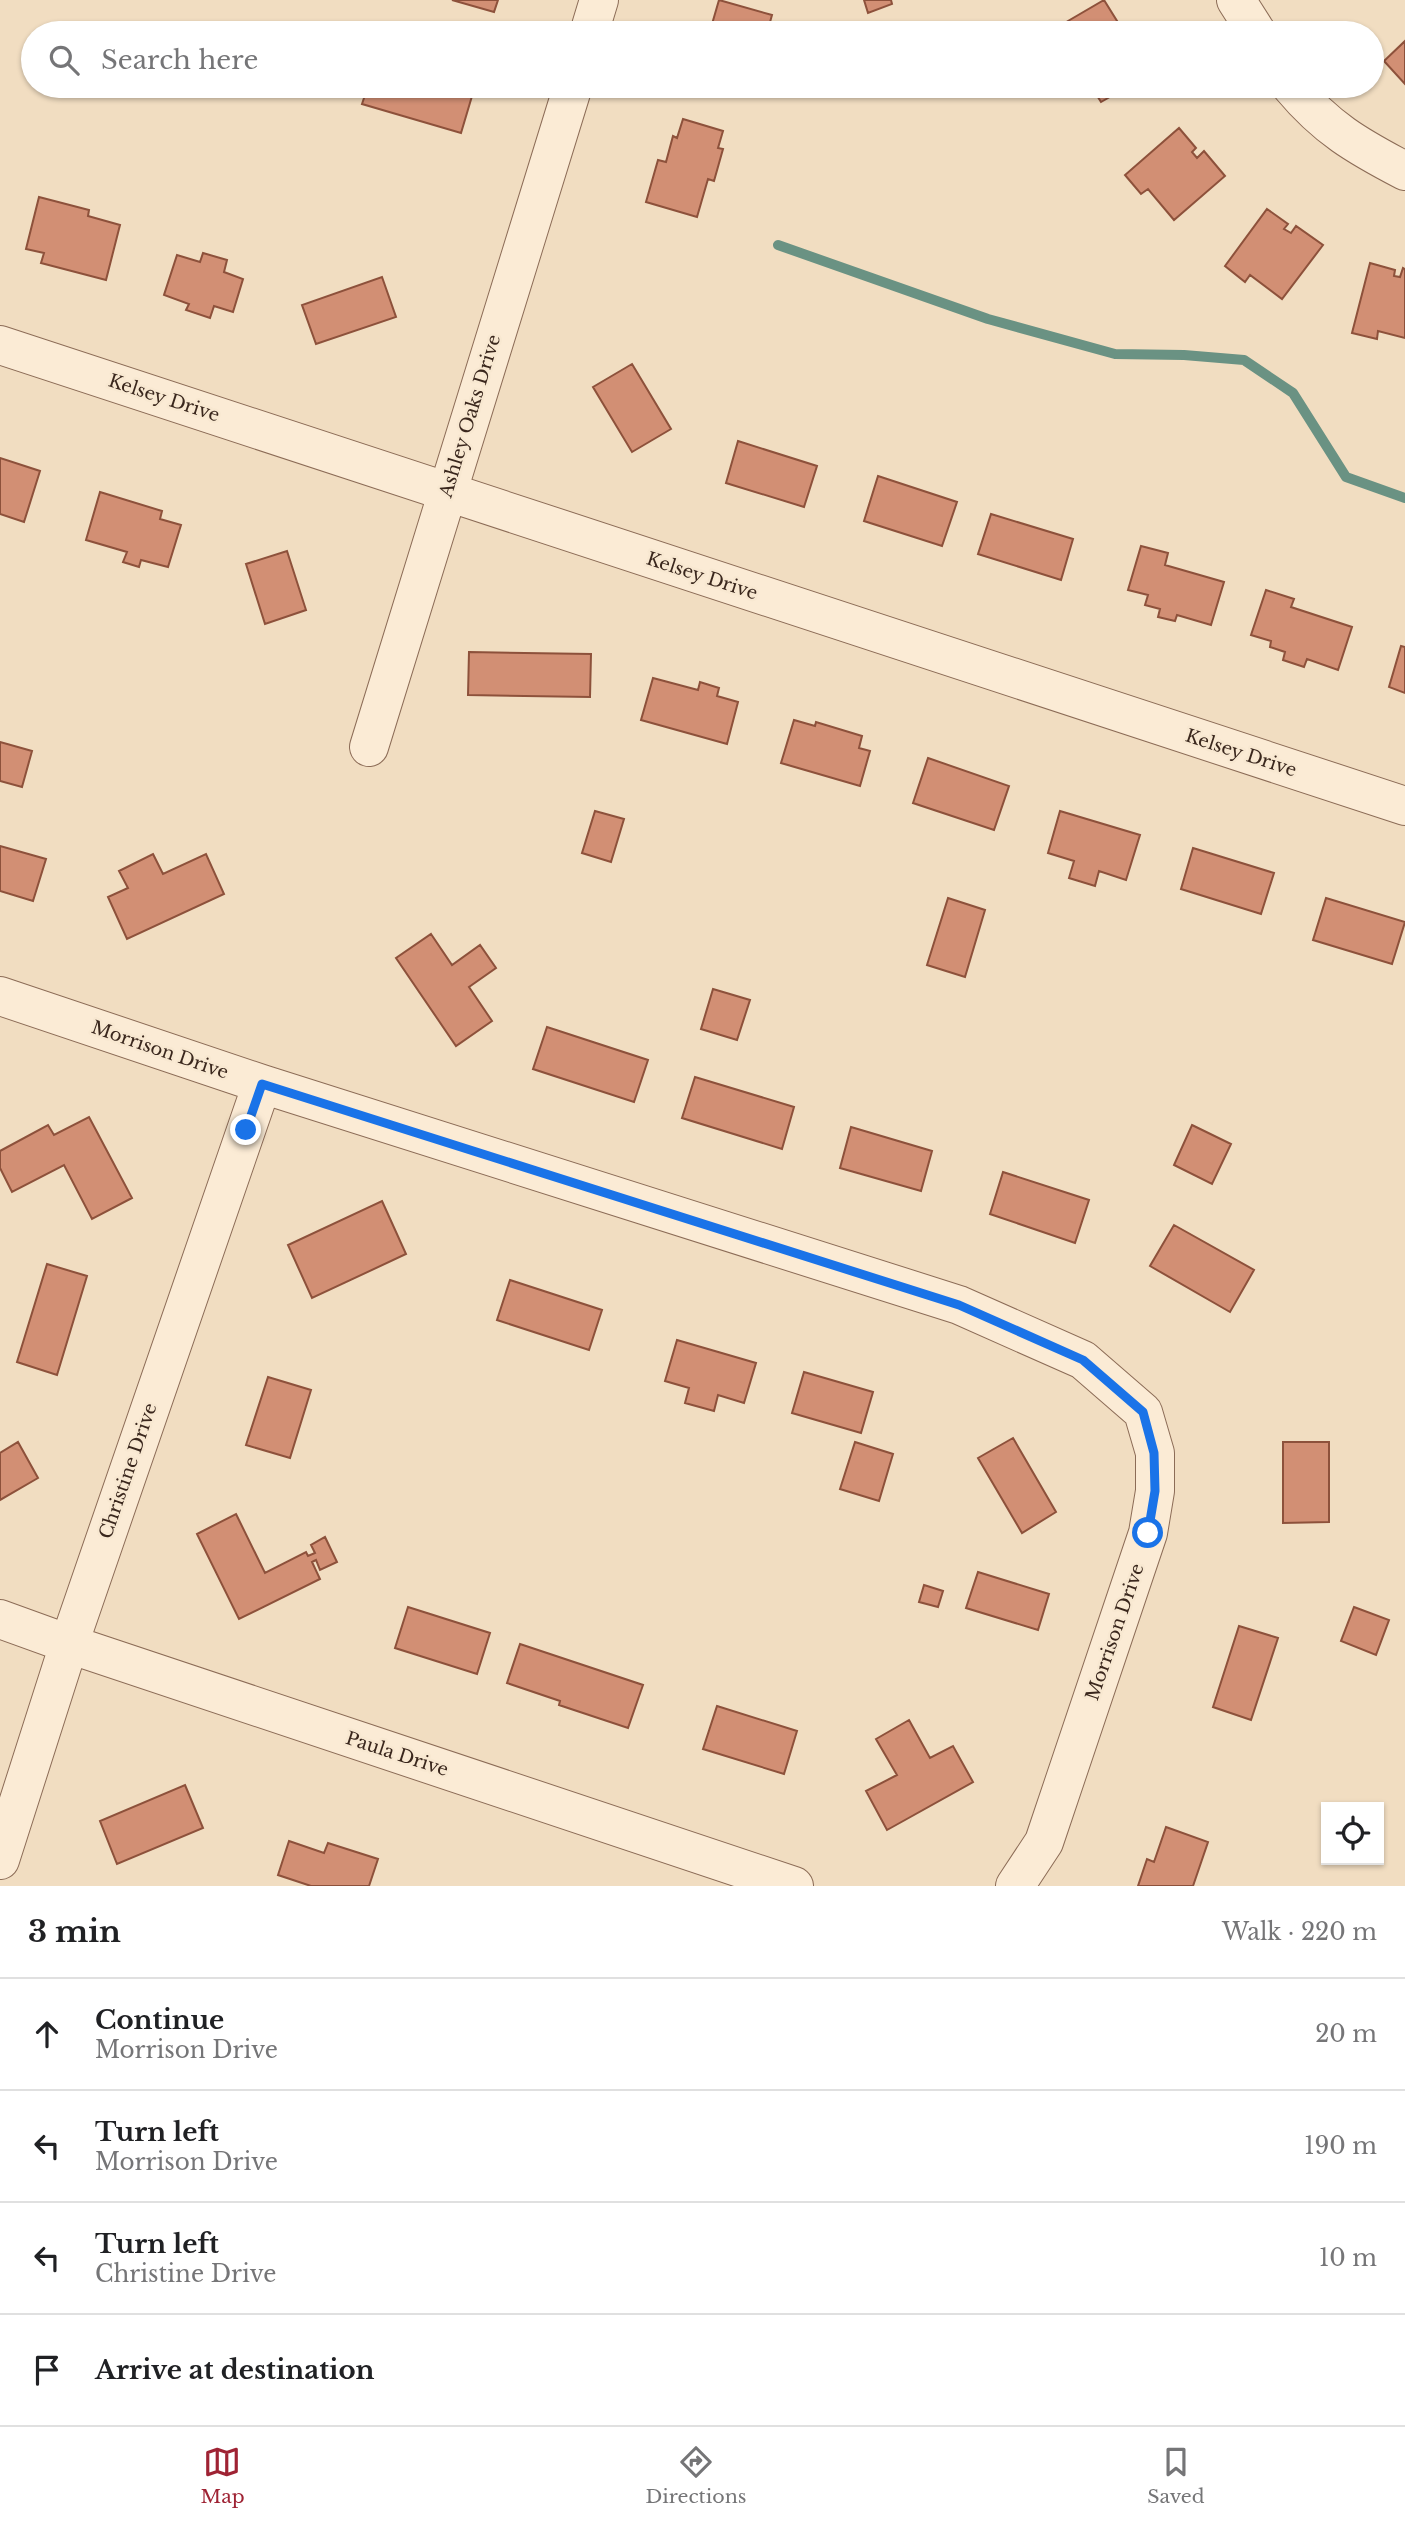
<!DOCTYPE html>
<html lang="en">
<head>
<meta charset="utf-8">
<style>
	:root { --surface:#fff; --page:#f6f6f6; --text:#202124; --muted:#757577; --line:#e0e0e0; --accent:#9f2334 }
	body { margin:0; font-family:"Libre Baskerville",serif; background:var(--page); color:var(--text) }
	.controls { position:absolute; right:21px; bottom:21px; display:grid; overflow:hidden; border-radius:0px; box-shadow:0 2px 5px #0004 }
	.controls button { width:63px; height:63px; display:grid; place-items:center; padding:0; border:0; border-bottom:2px solid var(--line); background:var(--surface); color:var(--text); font:35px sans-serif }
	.stop { position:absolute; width:21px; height:21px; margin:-16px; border:5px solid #1a73e8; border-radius:50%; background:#fff }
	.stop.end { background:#1a73e8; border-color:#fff; box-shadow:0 2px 7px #0008 }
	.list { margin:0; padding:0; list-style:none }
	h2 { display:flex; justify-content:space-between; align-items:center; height:91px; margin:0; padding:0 28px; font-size:30px }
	h2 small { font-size:23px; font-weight:400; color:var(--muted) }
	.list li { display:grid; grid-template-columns:46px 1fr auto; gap:21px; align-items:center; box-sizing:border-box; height:112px; padding:0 28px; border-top:2px solid var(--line) }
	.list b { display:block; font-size:26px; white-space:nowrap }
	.list p { margin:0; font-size:23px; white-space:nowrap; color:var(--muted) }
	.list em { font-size:23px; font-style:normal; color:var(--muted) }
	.icon { flex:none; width:38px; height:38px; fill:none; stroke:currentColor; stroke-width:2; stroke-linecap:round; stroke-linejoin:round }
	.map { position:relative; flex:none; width:1405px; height:1886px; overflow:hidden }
	.search { position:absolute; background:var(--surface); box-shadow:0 2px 5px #0004; left:21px; right:21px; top:21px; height:77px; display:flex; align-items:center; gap:18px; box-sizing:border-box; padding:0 24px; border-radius:38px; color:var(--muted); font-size:26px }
	.sheet { height:539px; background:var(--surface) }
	nav { display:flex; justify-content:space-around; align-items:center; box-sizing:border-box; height:98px; border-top:2px solid var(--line); background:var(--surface); font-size:19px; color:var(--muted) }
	nav a { display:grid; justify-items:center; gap:4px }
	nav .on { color:var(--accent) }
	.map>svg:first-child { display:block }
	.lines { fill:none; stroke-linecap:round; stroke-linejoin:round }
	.stream { stroke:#6a9283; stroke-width:10 }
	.building { fill:#d28f74; stroke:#8d513b; stroke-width:2 }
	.minor-casing { stroke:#8c6c57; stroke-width:40 }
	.minor { stroke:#fbebd5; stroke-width:38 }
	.route { stroke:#1a73e8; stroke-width:9 }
	.labels { text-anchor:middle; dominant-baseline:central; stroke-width:5; stroke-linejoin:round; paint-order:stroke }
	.street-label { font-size:18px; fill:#3a271d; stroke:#f8e8d1 }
</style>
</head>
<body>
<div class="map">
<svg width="1405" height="1886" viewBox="0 0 1405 1886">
	<rect width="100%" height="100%" fill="#f1ddc1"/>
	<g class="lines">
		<path class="stream" d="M778,245l210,74 127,35 69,1 60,5 49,33 53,84 59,21"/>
	</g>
	<path class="building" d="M452,0h46l-4,12z
		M719,0l53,15 -5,18h-48l-9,-2z
		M864,0h27l1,4 -24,9z
		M1104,0l18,29 -7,4h-56l-3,-5z
		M1405,41v43l-21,-23z
		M368,86h107l-14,47 -99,-29z
		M1091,86h38l-28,16z
		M683,119l40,12 -5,17 5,1 -9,32 -6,-2 -11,38 -51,-15 12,-42 8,2 7,-26 4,2z
		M1179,128l17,20 -4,4 5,6 7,-7 21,25 -51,44 -26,-31 -7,5 -16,-19z
		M39,197l50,13 -1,6 32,9 -14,55 -65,-17 3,-10 -18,-4z
		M1267,209l21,15 -4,5 7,4 5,-7 27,19 -41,54 -32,-24 -5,7 -20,-16z
		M203,253l24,7 -3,12 19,7 -10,33 -19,-6 -4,12 -24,-8 3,-6 -25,-9 13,-40 23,7z
		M1370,263l25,7 -1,6 6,1 3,-9 2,1v69l-27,-7 -1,8 -25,-6z
		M382,277l14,40 -80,27 -14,-39z
		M632,364l39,65 -39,23 -39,-65z
		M738,441l79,25 -13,41 -78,-24z
		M0,458l40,13 -16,51 -24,-8z
		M878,476l79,26 -15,44 -78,-25z
		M100,492l62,19 -2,8 21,6 -13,42 -27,-7 -2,7 -16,-5 4,-10 -41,-12z
		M991,514l82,25 -12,41 -83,-26z
		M1141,546l27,7 -3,12 59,17 -13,43 -34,-10 -2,6 -17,-4 2,-8 -15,-4 3,-10 -20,-5z
		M287,551l19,59 -41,14 -19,-60z
		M1266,590l28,9 -3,8 61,20 -14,43 -31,-11 -3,8 -21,-7 2,-8 -15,-5 1,-6 -20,-6z
		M1401,646l4,1v46l-16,-6z
		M469,652l122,2 -1,43 -122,-2z
		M653,678l45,12 2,-8 19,6 -2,8 21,6 -11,42 -86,-24z
		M794,720l21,6 1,-4 46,14 -3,12 11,3 -10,35 -79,-23z
		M0,742l32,9 -10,36 -22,-6z
		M928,758l81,28 -15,44 -81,-27z
		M595,811l29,8 -13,43 -29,-9z
		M1060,811l80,24 -14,45 -27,-9 -4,15 -26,-8 5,-17 -26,-8z
		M0,846l46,13 -13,42 -33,-10z
		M1193,848l81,25 -13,41 -80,-25z
		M153,854l10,20 43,-20 18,40 -97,45 -19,-42 20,-9 -9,-17z
		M948,898l37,12 -20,67 -38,-12z
		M1326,898l79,24 -13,42 -79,-24z
		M431,934l21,31 28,-20 16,23 -27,19 23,34 -36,25 -60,-88z
		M713,989l37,11 -13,40 -36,-11z
		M547,1027l101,33 -14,42 -101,-33z
		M695,1077l99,30 -12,42 -100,-31z
		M89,1117l43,81 -40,21 -28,-54 -52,27 -12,-24v-17l48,-26 6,10z
		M1192,1125l39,19 -19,40 -38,-19z
		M851,1127l81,24 -11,40 -81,-23z
		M1003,1172l86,28 -14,43 -85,-29z
		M382,1201l24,53 -94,44 -24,-53z
		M1174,1225l80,45 -24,42 -80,-46z
		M47,1264l40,12 -30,99 -40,-13z
		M510,1280l92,30 -13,40 -92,-30z
		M677,1340l79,23 -12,40 -26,-8 -4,16 -29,-8 4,-15 -24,-7z
		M804,1372l69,20 -12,41 -69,-20z
		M268,1377l43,13 -21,68 -44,-13z
		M1013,1438l43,74 -34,21 -44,-75z
		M18,1442l20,36 -38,22v-47z
		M855,1442l38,12 -14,47 -39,-12z
		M1283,1442h46v80l-46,1z
		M236,1514l29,59 41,-21 2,4 7,-3 -4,-8 14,-8 12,25 -17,8 -4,-10 -4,2 8,17 -81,40 -42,-85z
		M978,1572l71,22 -11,36 -72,-22z
		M924,1585l19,6 -5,16 -19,-5z
		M408,1607l82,26 -13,41 -82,-26z
		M1354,1607l35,13 -13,35 -35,-14z
		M1239,1626l39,12 -27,82 -38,-13z
		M520,1644l123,41 -15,43 -69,-23 1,-4 -53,-18z
		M717,1706l80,25 -13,43 -81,-25z
		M909,1720l21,38 23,-12 20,36 -86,48 -21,-39 31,-16 -21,-36z
		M185,1785l18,43 -86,36 -17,-43z
		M1166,1827l42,15 -15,44h-55l9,-27 7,3z
		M289,1841l35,12 4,-10 50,16 -9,27h-58l-33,-11z"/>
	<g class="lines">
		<defs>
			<path id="minor" d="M1236,0l21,33
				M589,33l10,-33
				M1291,86c35,42 66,60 114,85
				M0,345l1405,461
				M369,747l204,-661
				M0,996l262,88 697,221 124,55 60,52 12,41v38l-7,42 -104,309 -29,44
				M0,1619l69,25 725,242
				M0,1860l69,-216 193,-560"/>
		</defs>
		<use href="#minor" class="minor-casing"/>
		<use href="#minor" class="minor"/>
	</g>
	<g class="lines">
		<path class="route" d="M246,1130l16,-46 697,221 124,55 60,52 11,41 1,38 -7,42"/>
	</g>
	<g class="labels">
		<g class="street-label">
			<text transform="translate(164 398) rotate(18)">Kelsey Drive</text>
			<text transform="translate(470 416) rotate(-73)">Ashley Oaks Drive</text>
			<text transform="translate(702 576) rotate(18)">Kelsey Drive</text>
			<text transform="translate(1241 753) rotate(18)">Kelsey Drive</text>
			<text transform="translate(160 1050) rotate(19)">Morrison Drive</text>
			<text transform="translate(128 1471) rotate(-71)">Christine Drive</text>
			<text transform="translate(1115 1632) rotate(-71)">Morrison Drive</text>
			<text transform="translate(397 1754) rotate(18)">Paula Drive</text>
		</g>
	</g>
</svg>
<div class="controls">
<button><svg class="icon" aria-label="locate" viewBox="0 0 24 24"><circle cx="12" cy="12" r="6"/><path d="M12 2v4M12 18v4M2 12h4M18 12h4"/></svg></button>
</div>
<div class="stop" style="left:1148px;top:1533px"></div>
<div class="stop end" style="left:246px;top:1130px"></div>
<div class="search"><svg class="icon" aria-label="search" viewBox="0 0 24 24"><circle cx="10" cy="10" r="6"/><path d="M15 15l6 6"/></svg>Search here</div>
</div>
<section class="sheet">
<h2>3 min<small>Walk · 220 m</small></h2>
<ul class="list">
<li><svg class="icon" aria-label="ahead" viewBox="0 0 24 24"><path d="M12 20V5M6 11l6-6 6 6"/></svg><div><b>Continue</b><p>Morrison Drive</p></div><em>20 m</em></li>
<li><svg class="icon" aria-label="left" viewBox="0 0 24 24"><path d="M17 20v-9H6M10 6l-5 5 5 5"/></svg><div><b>Turn left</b><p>Morrison Drive</p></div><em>190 m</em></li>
<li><svg class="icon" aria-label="left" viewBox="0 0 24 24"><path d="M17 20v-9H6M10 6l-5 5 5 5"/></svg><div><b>Turn left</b><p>Christine Drive</p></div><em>10 m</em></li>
<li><svg class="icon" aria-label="arrive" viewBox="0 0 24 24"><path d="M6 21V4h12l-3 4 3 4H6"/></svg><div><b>Arrive at destination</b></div></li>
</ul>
</section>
<nav>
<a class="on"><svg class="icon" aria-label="map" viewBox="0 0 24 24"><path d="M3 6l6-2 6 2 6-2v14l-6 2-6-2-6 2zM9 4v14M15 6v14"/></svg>Map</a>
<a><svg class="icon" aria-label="directions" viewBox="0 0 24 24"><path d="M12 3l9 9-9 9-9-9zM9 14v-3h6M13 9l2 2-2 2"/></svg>Directions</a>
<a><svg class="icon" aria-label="saved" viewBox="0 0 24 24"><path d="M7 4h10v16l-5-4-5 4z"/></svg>Saved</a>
</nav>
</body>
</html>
